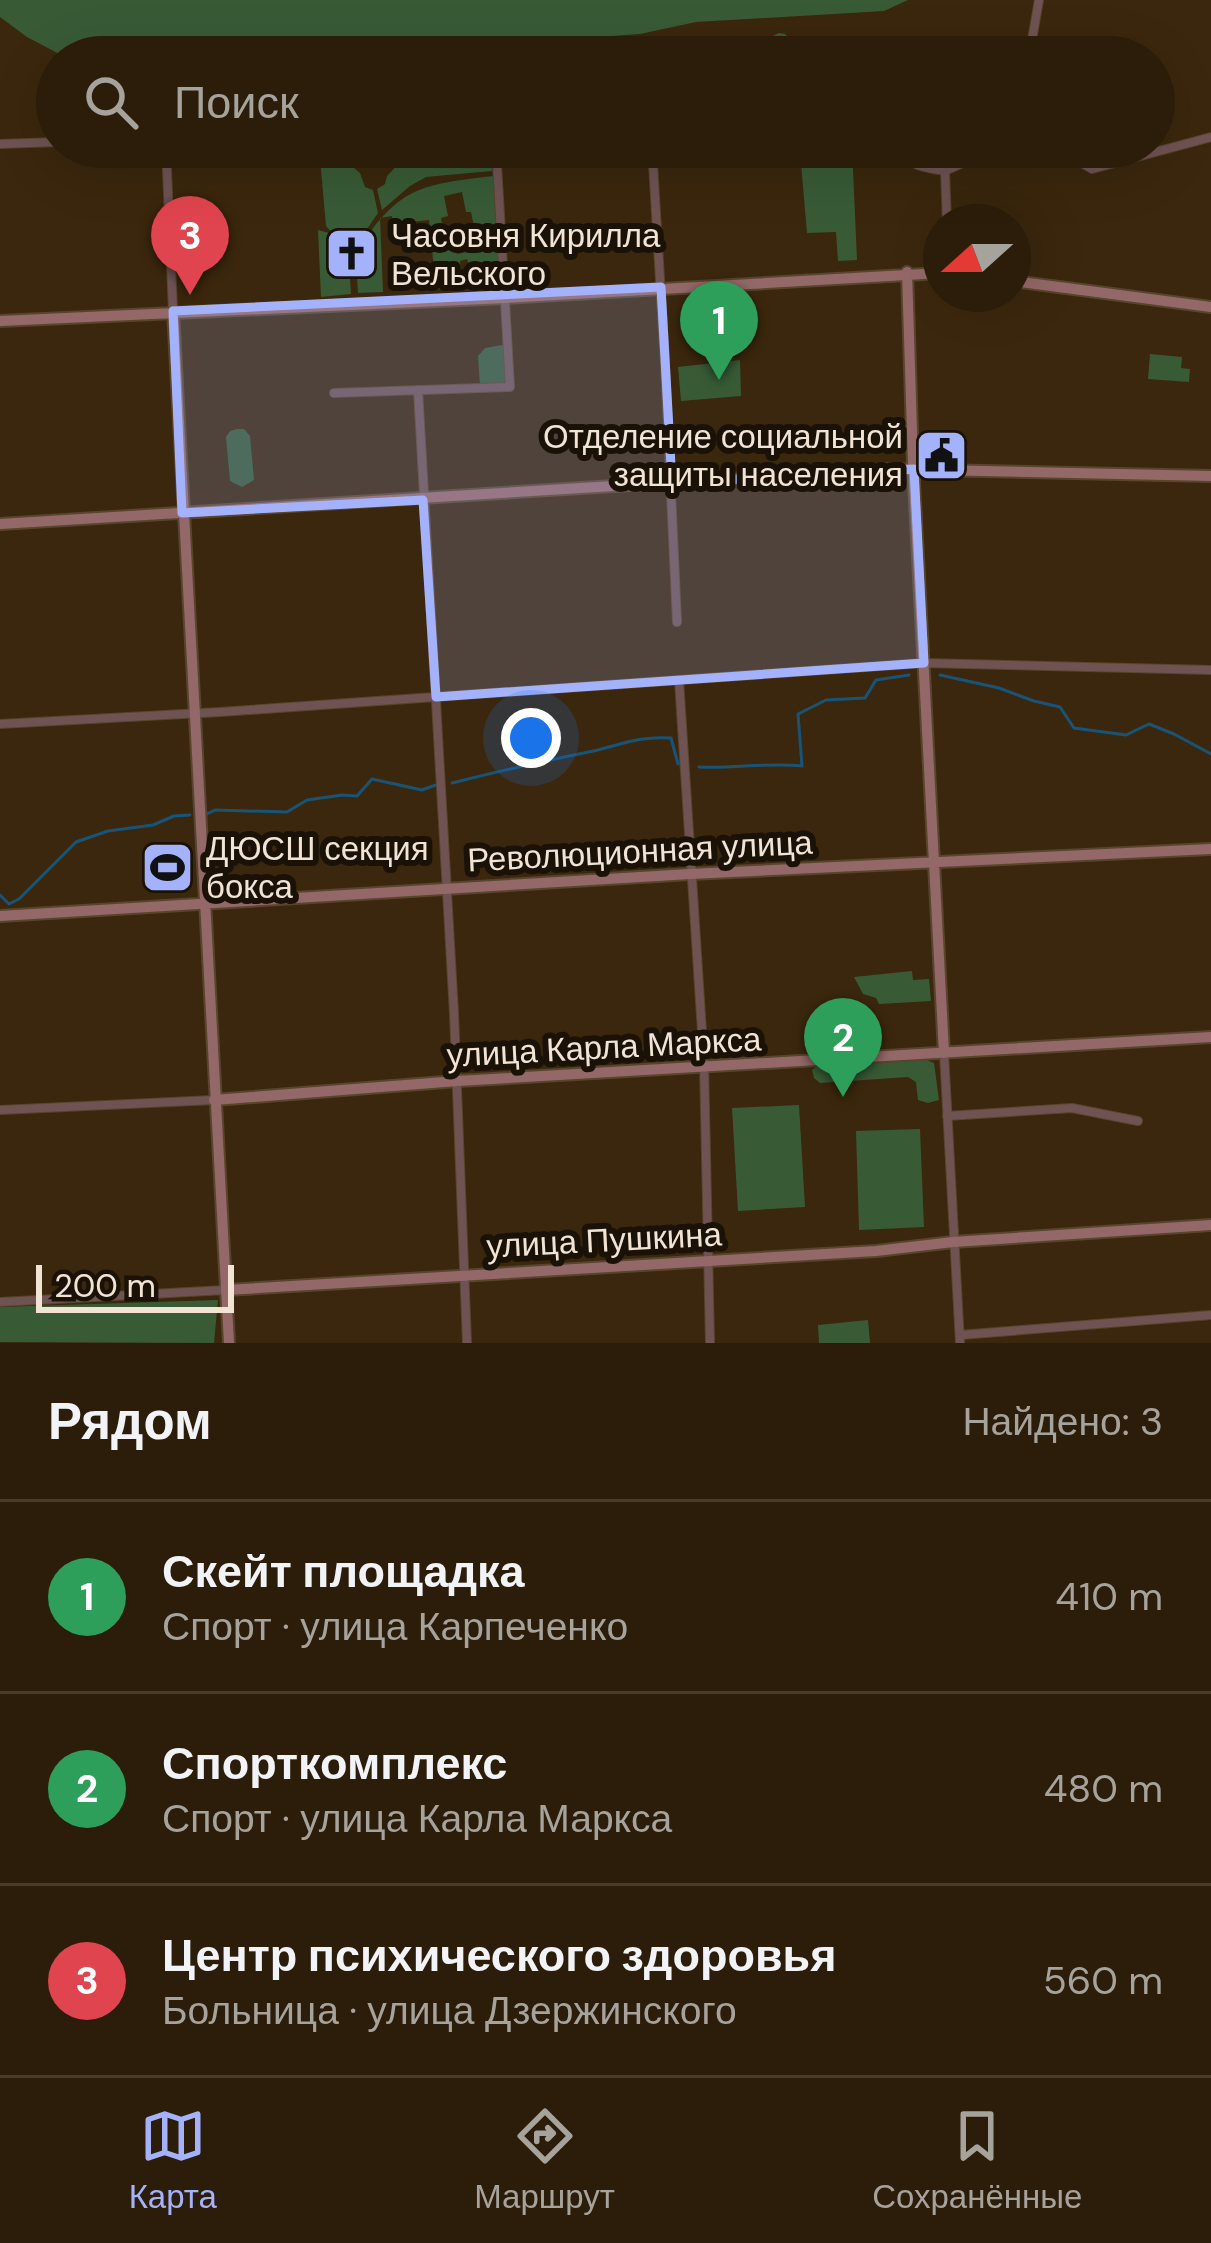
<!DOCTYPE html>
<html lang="ru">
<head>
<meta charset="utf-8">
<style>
	:root { --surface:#2c1d0a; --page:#342613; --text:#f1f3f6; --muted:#a6a29c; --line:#483b2b; --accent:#a4b2fc }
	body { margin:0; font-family:"DM Sans",sans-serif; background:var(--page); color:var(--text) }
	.compass { position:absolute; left:923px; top:204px; width:108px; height:108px; border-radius:50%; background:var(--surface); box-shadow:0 12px 48px #0002; rotate:249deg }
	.scale { position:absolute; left:36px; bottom:30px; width:198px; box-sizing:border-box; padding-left:12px; border:6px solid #f1e4d5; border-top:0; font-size:33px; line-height:42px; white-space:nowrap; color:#f1e4d5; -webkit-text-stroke:9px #1b1207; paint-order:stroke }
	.you { position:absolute; left:531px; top:738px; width:42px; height:42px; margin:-30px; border:9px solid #fff; border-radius:50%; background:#1a73e8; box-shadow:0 0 0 18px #1a73e833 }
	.badge { display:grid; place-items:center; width:78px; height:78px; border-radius:50%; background:var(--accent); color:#fff; font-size:39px; font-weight:700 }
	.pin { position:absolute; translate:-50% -99px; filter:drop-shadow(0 3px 6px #0008) }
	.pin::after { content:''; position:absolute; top:63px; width:42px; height:36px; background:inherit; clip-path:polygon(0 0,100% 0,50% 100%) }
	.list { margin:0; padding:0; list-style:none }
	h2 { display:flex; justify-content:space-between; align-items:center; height:156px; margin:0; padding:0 48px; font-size:51px }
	h2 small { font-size:39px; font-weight:400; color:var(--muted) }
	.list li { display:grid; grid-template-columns:78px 1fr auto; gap:36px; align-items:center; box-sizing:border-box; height:192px; padding:0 48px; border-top:3px solid var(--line) }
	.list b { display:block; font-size:45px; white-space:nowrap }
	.list p { margin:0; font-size:39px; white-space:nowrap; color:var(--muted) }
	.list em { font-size:39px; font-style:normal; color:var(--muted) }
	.icon { flex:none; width:66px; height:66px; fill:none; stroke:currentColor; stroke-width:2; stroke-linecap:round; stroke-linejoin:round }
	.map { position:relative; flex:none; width:1211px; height:1343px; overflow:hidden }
	.search { position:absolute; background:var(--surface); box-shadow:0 12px 48px #0002; left:36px; right:36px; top:36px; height:132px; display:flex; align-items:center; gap:30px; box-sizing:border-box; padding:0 42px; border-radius:66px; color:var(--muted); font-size:45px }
	.sheet { height:732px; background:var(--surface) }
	nav { display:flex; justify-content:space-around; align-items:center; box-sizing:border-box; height:168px; border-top:3px solid var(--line); background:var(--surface); font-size:33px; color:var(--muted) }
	nav a { display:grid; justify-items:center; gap:6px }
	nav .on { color:var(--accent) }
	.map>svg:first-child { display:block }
	.green { fill:#385b36; fill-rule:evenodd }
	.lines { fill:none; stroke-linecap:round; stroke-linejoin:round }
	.stream { stroke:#185478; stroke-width:3 }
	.street-casing { stroke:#58452d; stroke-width:10 }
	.secondary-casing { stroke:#58452d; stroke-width:14 }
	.street { stroke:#6f5353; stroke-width:8 }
	.secondary { stroke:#946868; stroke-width:10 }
	.marked { fill:#a4b2fc; fill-opacity:0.2; stroke:#a4b2fc; stroke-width:9; stroke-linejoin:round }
	.labels { text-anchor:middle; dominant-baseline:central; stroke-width:12; stroke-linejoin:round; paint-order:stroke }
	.poi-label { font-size:33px; fill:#f1e4d5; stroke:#1b1207; text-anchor:start }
	.street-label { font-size:33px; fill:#f1e4d5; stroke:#1b1207 }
</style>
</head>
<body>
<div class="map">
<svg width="1211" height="1343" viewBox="0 0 1211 1343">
	<rect width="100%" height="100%" fill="#3b270d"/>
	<path class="green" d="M0,0h908l-24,11 -188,11 -56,12 -152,11 -84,12h-339l-38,-20 -27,-20z
		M779,33l6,1c25,26 14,8 37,11 4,0 7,4 10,5 10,1 23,-4 33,-4l5,11h-113l11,-19z
		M319,147h11l30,26 5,14 8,3 5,23 -22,32 -11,2 -19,-21z
		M415,147h76l1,24 -66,6 -16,9 -28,24 -5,-21 8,-5 2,-8z
		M751,147h101l5,113 -19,1 -2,-29 -29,1 -6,-70 -44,1 -5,-2z
		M493,176l8,106 -25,3 -9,-26 -7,2 3,25 -27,3 -7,-69 -36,4 -1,-8 -12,2 3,74 -25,1 -2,-31 5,-7 -2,-7c42,-63 63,-63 134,-72zM462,192l4,20h5l6,29 -7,2 2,8 -15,3 -2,-7 -8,1 -6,-30 7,-2 -4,-20z
		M318,230l11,3 15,16 -1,9 6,5 2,31 -30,3z
		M502,345l3,1 2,35 -7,4 -20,1 -2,-30 7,-8z
		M1150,354l32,3 -1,11 9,1 -1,13 -41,-3z
		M740,360l1,36 -60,5 -3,-34z
		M237,429h7l6,7 4,44 -12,7 -12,-6 -4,-44 4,-6z
		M912,971l1,9 16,-1 2,22 -52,3 -3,-6 -13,-4 -9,-17z
		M924,1059l10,4 5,37 -11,3 -10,-3 -2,-18 -8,-5 -88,6 -6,-5 -2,-8 5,-4z
		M799,1105l6,102 -67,4 -6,-103z
		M920,1129l4,98 -65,3 -3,-99z
		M218,1300l-4,43 -214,-1v-35z
		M868,1320l2,23h-51l-1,-18z"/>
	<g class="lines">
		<path class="stream" d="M940,675l59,13 35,13 26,6 14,21 52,7 23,-11 25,10 37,20
			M699,767c34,2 69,-5 103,-1l-4,-52 28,-14 39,-2 11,-18 33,-5
			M452,783c48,-12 97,-23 146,-33 28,-7 43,-14 73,-12l7,26
			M207,814l8,-4 72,2 20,-12 35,-5 15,1 15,-17 50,11 14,-5
			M0,895l9,9 10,-5 57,-57 32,-11 45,-6 21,-9 16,-1"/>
		<defs>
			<path id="street" d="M1029,57l10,-57
				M0,144l57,-2
				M166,147l7,164
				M652,147l13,215 12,260
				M898,147c10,19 27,21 47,24v-17l38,-3
				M1055,147l37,22 119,-32
				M947,222l-2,-51 51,-23 14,-1
				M418,390l36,623 13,330
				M334,393l176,-6 -14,-240
				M679,680l25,382 6,281
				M0,724l220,-12 704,-49 287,7
				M944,1053l16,290
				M0,1110l214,-10
				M947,1116l125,-8 66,13
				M0,1302l226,-12
				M960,1335l251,-20"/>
			<path id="secondary" d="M907,272l6,192 31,589
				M1013,281l198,26
				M173,311l56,1032
				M0,321l505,-23 436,-25
				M0,524l890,-55 321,7
				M0,916l690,-42 521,-25
				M214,1100l243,-19 754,-44
				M226,1290l650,-39 77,-9 258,-17"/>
		</defs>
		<use href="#street" class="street-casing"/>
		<use href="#secondary" class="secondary-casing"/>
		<use href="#street" class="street"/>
		<use href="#secondary" class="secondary"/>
	</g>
	<path class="marked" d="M661,287l11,196 242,-14 10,194 -488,34 -13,-197 -241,13 -9,-202z"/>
	<defs>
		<symbol id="church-square" viewBox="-11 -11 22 22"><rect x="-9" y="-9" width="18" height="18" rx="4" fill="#a4b2fc" stroke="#1b1207"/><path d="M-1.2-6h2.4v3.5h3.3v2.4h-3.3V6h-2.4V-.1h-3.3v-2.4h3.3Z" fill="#111"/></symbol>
		<symbol id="civic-square" viewBox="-11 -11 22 22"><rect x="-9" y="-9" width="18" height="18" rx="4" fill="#a4b2fc" stroke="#1b1207"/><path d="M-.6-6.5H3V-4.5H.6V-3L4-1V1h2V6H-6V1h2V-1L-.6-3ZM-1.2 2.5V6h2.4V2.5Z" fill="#111"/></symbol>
		<symbol id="stadium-square" viewBox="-11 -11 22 22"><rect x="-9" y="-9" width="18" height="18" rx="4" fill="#a4b2fc" stroke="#1b1207"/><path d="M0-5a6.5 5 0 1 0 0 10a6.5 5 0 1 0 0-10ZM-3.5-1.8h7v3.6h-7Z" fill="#111"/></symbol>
	</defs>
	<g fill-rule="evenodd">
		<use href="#church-square" x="322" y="224" width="59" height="59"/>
		<use href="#civic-square" x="912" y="426" width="59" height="59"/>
		<use href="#stadium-square" x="138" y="838" width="59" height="59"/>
	</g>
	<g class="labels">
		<g class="poi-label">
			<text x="391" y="235">Часовня Кирилла<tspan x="391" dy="38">Вельского</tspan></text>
			<text x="903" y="436" text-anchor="end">Отделение социальной<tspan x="903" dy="38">защиты населения</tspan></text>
			<text x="206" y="848">ДЮСШ секция<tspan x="206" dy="38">бокса</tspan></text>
		</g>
		<g class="street-label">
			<text transform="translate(640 851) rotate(-3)">Революционная улица</text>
			<text transform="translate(604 1047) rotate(-3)">улица Карла Маркса</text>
			<text transform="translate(604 1240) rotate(-3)">улица Пушкина</text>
		</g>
	</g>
</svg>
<svg class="compass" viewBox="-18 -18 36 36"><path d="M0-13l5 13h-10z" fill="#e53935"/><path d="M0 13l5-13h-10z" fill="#a6a29c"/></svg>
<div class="scale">200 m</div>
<div class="you"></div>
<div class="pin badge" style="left:719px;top:380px;background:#2e9e5b">1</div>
<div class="pin badge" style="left:843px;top:1097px;background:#2e9e5b">2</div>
<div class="pin badge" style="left:190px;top:295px;background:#e0444e">3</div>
<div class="search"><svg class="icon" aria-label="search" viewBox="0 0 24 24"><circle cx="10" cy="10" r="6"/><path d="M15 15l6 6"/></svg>Поиск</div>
</div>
<section class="sheet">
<h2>Рядом<small>Найдено: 3</small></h2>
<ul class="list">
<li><span class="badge" style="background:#2e9e5b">1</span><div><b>Скейт площадка</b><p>Спорт · улица Карпеченко</p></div><em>410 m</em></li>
<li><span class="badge" style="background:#2e9e5b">2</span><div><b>Спорткомплекс</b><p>Спорт · улица Карла Маркса</p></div><em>480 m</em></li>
<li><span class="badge" style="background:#e0444e">3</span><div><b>Центр психического здоровья</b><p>Больница · улица Дзержинского</p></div><em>560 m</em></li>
</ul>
</section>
<nav>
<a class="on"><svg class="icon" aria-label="map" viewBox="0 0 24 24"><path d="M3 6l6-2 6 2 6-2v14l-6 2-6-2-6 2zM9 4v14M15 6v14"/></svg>Карта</a>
<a><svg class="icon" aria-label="directions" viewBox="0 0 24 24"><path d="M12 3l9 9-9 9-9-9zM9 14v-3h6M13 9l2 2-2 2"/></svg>Маршрут</a>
<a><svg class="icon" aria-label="saved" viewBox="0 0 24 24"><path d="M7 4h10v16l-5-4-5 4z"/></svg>Сохранённые</a>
</nav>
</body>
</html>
